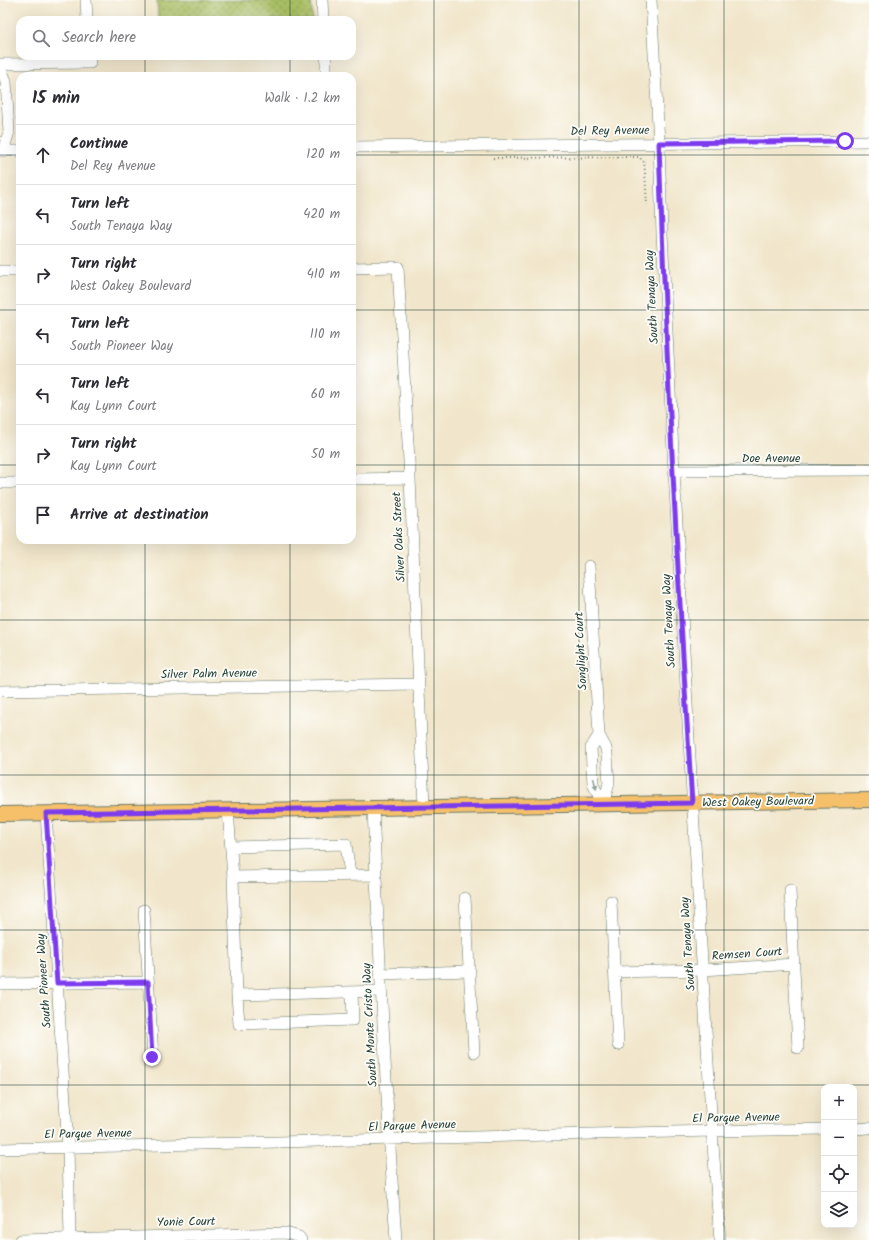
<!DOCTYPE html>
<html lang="en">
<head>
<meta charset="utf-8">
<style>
	:root { --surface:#fff; --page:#f7f7f7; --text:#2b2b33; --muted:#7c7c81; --line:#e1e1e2 }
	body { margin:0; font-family:Kalam,sans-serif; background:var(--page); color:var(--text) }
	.controls { position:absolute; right:12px; bottom:12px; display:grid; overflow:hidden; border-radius:8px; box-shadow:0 4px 16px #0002 }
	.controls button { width:36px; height:36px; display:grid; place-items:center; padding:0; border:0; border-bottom:1px solid var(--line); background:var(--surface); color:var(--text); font:20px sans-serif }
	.stop { position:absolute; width:12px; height:12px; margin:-9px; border:3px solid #7c3aed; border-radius:50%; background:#fff }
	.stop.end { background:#7c3aed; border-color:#fff; box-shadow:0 1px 4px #0008 }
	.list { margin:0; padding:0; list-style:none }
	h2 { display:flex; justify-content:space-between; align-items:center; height:52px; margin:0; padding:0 16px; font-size:17px }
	h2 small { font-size:13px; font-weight:400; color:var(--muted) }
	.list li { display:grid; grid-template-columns:26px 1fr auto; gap:12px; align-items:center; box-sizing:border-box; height:60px; padding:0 16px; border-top:1px solid var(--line) }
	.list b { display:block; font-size:15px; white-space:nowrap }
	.list p { margin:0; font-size:13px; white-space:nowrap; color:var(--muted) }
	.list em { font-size:13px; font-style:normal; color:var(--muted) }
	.icon { flex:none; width:22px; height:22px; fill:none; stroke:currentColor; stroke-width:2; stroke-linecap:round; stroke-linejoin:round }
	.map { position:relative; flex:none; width:869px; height:1240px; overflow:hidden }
	.search { position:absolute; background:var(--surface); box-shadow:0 4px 16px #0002; left:16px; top:16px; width:340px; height:44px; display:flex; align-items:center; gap:10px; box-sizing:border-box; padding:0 14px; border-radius:12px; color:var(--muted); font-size:15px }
	.panel { position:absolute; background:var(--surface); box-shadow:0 4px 16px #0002; left:16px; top:72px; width:340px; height:472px; border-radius:12px }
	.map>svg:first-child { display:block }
	.grass { fill:url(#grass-dots); stroke:#637d4b }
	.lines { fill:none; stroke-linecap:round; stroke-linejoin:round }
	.minor-casing { stroke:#687869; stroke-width:12 }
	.major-casing { stroke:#687869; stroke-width:16 }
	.path { stroke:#687869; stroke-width:2; stroke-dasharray:1 3; stroke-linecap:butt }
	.minor { stroke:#fff; stroke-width:11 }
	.major { stroke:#f6c06b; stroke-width:14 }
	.oneway { fill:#8f9e9a }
	.route { stroke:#7c3aed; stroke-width:5 }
	.grid { fill:none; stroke:#1f3d34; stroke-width:1; stroke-opacity:0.55 }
	.labels { text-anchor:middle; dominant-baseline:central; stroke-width:3.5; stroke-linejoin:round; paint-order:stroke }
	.street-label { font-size:12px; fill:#1f3d34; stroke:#fdfcf7 }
</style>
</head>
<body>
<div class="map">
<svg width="869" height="1240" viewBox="0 0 869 1240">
	<defs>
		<pattern id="grass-dots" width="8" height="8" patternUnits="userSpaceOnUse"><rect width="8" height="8" fill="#a7bd62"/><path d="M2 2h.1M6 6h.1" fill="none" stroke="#879b52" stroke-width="1.8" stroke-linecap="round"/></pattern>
	</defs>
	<rect width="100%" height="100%" fill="#fdfcf7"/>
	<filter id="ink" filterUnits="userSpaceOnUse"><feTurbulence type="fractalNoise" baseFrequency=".025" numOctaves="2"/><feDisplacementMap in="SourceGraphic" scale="8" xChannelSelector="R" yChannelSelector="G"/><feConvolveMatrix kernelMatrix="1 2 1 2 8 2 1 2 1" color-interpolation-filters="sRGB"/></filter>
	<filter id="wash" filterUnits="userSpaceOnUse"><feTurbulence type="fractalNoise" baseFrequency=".012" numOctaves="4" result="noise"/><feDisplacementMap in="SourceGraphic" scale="16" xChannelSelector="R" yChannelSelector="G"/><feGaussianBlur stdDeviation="0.9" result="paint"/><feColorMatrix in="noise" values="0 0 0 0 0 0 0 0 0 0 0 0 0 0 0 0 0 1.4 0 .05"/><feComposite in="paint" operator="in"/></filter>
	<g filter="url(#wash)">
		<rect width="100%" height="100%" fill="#f1e6cb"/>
		<path class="grass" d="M157,0h154l2,20h-155z"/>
	</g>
	<g filter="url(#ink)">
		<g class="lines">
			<defs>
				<path id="minor" d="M86,0l1,20
					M322,0l1,20
					M651,0l8,143 3,90 12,238 17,305 21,355 8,109
					M326,56v20
					M0,64l90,-1 -1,-7
					M0,66l6,15 3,51 -6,19
					M352,147l517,-6
					M0,151h20
					M352,268l46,-1 12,211 14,329
					M0,271h20
					M674,471l195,-1
					M352,479l58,-1
					M0,483h20
					M589,566l10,169 7,13 1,7 2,28 -6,22
					M0,691l419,-7
					M599,735l-8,13 2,36 10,21
					M373,808c6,144 13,288 23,432
					M228,810l5,67
					M46,813l22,334 2,91
					M231,847l115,-3 4,31
					M376,875l-143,2 4,118 144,-4
					M790,890l8,158
					M465,898l9,154
					M611,901l7,144
					M144,910l9,147
					M614,972l89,-2 91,-6
					M380,974l90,-3
					M0,984l148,-2
					M237,995l2,29 114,-4 -1,-28
					M854,1129l15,-1
					M0,1149l712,-18 112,-2
					M21,1240l265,-7 13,4 2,3"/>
				<path id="major" d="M0,814l869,-14"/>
			</defs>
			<use href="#minor" class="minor-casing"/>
			<use href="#major" class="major-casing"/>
			<path class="path" d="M493,158l146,-1 5,5 1,10 2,33"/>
			<use href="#minor" class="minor"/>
			<use href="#major" class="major"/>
		</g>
		<defs><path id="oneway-solid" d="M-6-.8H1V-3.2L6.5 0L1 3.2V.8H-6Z"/></defs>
		<use class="oneway" href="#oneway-solid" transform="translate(595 784) rotate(76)"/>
	</g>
	<g class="lines" filter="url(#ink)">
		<path class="route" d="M152,1057l-4,-75 -91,1 -11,-170 646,-10c-14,-220 -26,-440 -33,-660l186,-2"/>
	</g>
	<path class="grid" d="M145,0v20M290,0v20M434,0v1240M579,0v1240M724,0v1240M145,56v20M290,56v20M0,155h20M352,155h517M0,310h20M352,310h517M0,465h20M352,465h517M145,540v700M290,540v700M0,620h869M0,775h869M0,930h869M0,1085h869"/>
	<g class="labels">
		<g class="street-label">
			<text transform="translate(610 131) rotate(-1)">Del Rey Avenue</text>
			<text transform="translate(652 297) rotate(-93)">South Tenaya Way</text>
			<text x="771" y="458">Doe Avenue</text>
			<text transform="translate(399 537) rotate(-93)">Silver Oaks Street</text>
			<text transform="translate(669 621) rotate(-93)">South Tenaya Way</text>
			<text transform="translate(581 651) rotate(-93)">Songlight Court</text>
			<text transform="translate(209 674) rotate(-1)">Silver Palm Avenue</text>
			<text transform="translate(758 802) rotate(-1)">West Oakey Boulevard</text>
			<text transform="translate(688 944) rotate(-94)">South Tenaya Way</text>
			<text transform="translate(747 954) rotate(-4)">Remsen Court</text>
			<text transform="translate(44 981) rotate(-94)">South Pioneer Way</text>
			<text transform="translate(370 1025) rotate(-93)">South Monte Cristo Way</text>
			<text transform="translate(736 1118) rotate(-1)">El Parque Avenue</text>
			<text transform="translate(412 1126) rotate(-2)">El Parque Avenue</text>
			<text transform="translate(88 1134) rotate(-1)">El Parque Avenue</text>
			<text transform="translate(186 1222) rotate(-1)">Yonie Court</text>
		</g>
	</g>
</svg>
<div class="controls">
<button>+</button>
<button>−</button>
<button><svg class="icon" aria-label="locate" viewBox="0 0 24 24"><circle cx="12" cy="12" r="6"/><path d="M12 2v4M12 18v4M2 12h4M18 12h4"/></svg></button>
<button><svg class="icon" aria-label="layers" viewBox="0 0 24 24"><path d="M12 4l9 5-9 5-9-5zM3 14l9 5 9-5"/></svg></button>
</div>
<div class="stop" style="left:845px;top:141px"></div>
<div class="stop end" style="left:152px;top:1057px"></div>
<div class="search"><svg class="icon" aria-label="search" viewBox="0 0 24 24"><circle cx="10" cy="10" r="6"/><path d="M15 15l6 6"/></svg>Search here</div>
<section class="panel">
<h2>15 min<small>Walk · 1.2 km</small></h2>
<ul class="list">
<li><svg class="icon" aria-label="ahead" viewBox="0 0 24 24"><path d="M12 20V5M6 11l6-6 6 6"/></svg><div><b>Continue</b><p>Del Rey Avenue</p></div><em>120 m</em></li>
<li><svg class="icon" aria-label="left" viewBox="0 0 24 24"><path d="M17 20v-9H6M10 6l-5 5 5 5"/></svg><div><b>Turn left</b><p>South Tenaya Way</p></div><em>420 m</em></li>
<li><svg class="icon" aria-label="right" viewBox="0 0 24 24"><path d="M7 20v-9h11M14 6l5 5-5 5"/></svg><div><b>Turn right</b><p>West Oakey Boulevard</p></div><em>410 m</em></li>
<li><svg class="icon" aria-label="left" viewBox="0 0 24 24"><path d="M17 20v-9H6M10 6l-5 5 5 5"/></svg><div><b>Turn left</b><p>South Pioneer Way</p></div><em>110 m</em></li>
<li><svg class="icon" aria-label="left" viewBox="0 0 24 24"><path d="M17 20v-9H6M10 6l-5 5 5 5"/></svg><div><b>Turn left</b><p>Kay Lynn Court</p></div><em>60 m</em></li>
<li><svg class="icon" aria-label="right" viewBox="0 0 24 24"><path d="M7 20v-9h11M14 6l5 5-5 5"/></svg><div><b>Turn right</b><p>Kay Lynn Court</p></div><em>50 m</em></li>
<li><svg class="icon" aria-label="arrive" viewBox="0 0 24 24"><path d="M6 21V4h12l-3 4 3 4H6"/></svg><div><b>Arrive at destination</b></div></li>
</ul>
</section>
</div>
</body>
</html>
